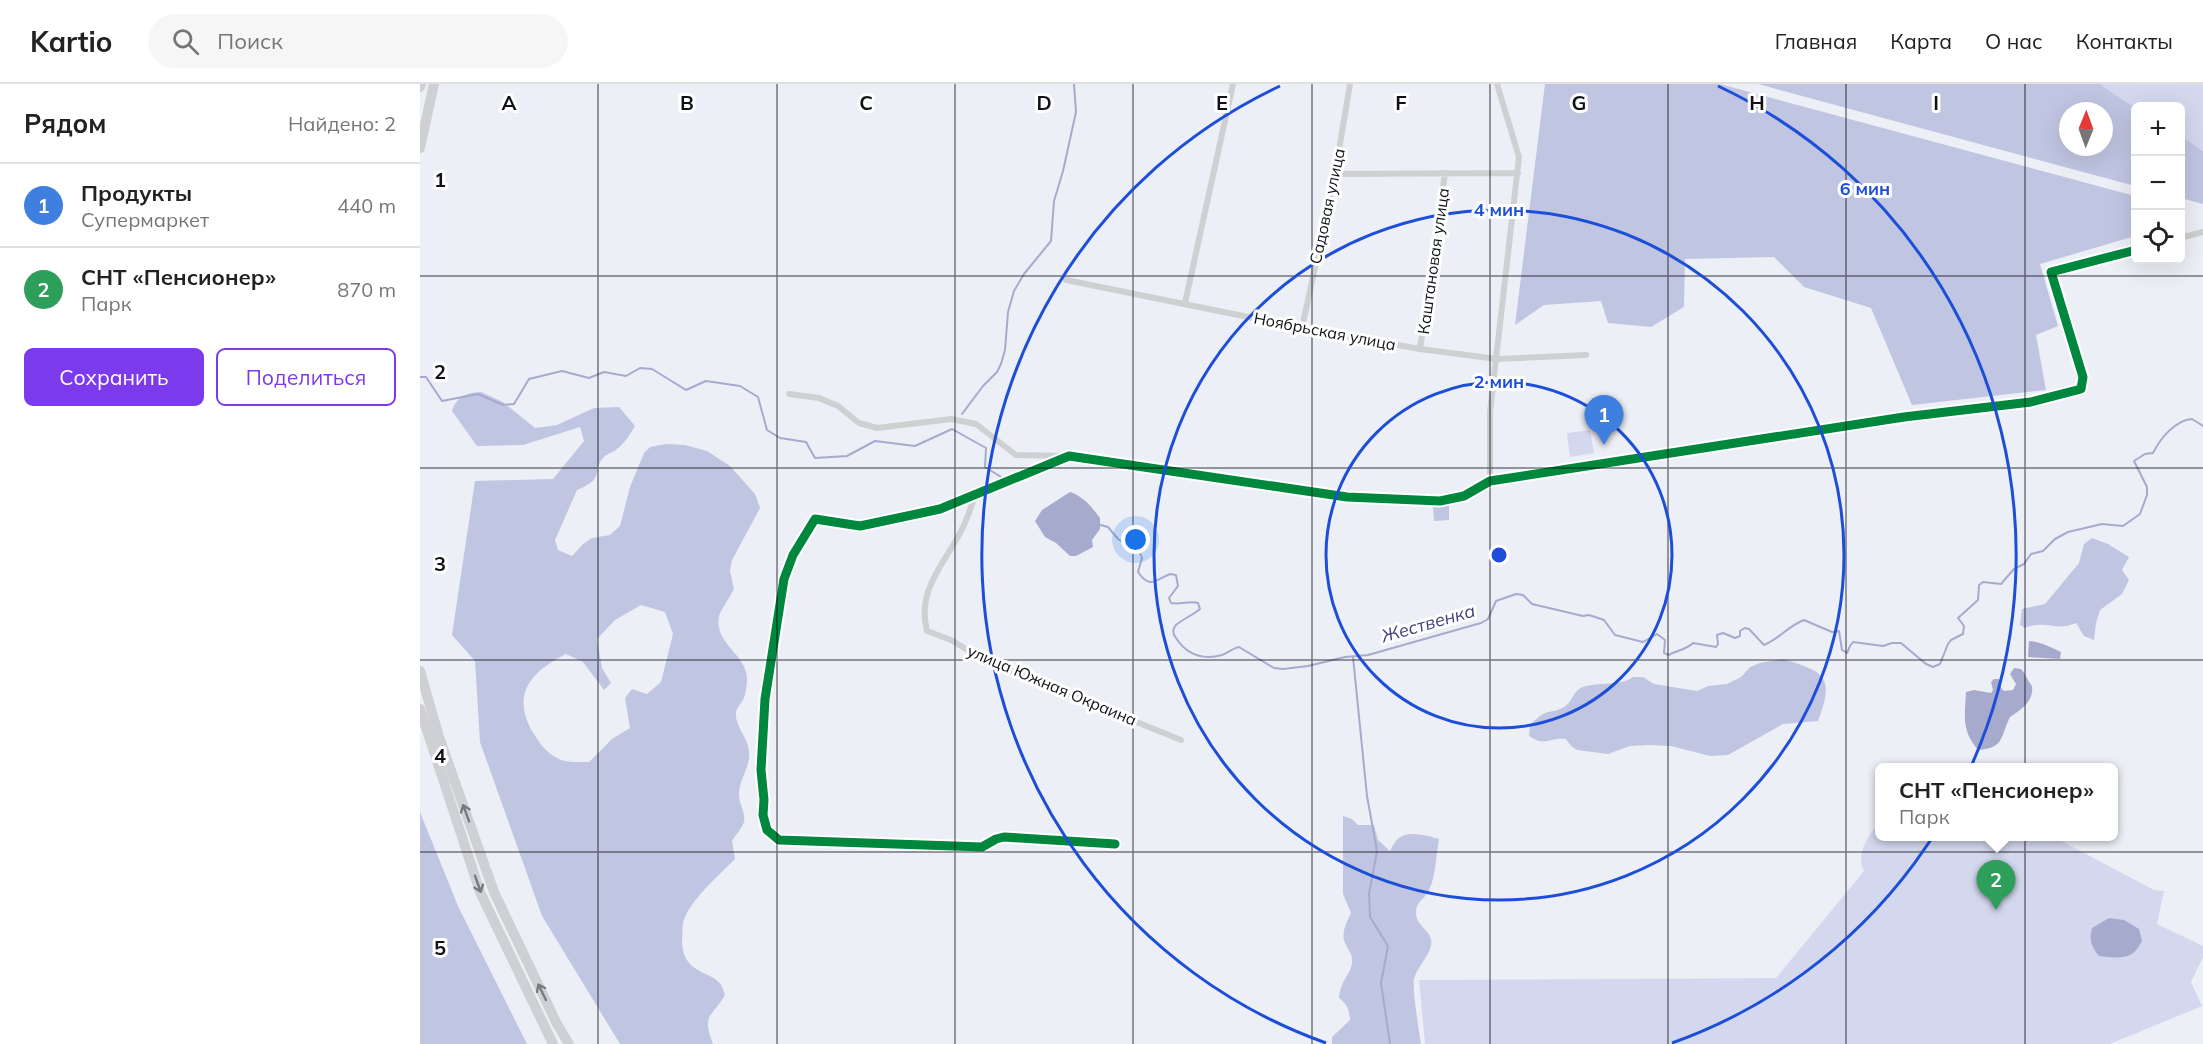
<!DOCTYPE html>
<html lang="ru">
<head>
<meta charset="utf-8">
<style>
	:root { --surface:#fff; --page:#f6f6f6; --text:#222; --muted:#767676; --line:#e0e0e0; --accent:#7c3aed }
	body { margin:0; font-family:Mulish,sans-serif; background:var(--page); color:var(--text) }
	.controls { position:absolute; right:18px; top:18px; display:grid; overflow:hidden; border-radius:9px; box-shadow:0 6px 24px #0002 }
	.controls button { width:54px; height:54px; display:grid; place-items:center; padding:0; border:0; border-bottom:2px solid var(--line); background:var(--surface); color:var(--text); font:30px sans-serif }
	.compass { position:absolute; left:1639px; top:18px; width:54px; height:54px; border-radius:50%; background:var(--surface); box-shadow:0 6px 24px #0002; rotate:1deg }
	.you { position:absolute; left:716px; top:456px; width:21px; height:21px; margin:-15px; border:4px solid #fff; border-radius:50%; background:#1a73e8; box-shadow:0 0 0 9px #1a73e833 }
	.badge { display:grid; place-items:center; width:39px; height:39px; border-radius:50%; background:var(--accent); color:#fff; font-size:20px; font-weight:700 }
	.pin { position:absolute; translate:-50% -50px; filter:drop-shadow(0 2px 3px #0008) }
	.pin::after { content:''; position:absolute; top:32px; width:21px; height:18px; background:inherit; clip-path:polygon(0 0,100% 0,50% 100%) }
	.popup { position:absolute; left:1455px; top:679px; width:243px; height:78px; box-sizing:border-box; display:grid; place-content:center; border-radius:9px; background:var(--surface); filter:drop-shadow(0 2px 4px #0005); font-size:20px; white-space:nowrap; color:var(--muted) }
	.popup b { font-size:22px; color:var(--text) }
	.popup::after { content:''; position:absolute; left:50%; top:100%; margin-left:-12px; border:12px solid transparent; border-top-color:var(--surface) }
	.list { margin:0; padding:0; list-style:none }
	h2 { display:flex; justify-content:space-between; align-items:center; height:78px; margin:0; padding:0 24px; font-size:26px }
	h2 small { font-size:20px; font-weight:400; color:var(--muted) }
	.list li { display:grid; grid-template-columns:39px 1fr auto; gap:18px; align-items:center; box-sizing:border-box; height:84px; padding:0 24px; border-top:2px solid var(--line) }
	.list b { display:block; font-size:22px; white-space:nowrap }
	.list p { margin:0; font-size:20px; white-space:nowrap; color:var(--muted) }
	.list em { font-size:20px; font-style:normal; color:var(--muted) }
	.actions { display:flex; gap:12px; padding:18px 24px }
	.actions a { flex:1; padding:14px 0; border:2px solid var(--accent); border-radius:9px; text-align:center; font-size:21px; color:var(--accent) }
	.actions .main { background:var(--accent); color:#fff }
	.icon { flex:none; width:33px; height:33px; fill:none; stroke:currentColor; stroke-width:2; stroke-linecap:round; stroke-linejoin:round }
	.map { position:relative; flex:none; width:1783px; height:960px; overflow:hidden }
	header { display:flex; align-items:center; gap:36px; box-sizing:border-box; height:84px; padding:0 30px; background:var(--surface); border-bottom:2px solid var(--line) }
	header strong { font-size:28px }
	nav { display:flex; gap:33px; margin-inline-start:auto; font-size:21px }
	.search { width:420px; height:54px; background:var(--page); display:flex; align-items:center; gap:15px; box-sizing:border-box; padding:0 21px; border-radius:33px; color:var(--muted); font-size:22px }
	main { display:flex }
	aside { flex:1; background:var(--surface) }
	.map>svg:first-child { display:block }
	.green { fill:#d4d8ee }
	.forest { fill:#c0c5e2; fill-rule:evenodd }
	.water { fill:#a6aacd }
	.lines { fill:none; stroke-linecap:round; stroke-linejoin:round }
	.stream { stroke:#a6aacd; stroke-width:2 }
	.minor { stroke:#cfd0d2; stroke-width:6 }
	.primary { stroke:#cfd0d4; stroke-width:10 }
	.cycleway-casing { stroke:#fff; stroke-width:13 }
	.cycleway { stroke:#00873e; stroke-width:9 }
	.oneway { stroke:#797a7e }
	.grid { fill:none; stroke:#101116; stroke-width:1.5; stroke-opacity:0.55 }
	.ring { fill:none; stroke:#1d4ed8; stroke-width:3 }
	.labels { text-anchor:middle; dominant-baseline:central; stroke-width:6; stroke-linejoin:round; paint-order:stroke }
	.street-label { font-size:16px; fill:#101116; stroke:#fff }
	.water-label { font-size:18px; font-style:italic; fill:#3d427d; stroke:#fff }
	.grid-label { font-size:20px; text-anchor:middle; font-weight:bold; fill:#101116; stroke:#fff; stroke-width:6; stroke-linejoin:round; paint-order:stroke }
	.centre { fill:#1d4ed8; stroke:#fff; stroke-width:3 }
	.ring-label { font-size:18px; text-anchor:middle; font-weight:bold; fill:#1d4ed8; stroke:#fff; stroke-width:6; stroke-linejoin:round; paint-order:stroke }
</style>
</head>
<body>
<header>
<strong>Kartio</strong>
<div class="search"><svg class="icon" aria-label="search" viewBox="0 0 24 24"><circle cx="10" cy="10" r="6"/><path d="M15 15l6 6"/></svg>Поиск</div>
<nav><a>Главная</a><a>Карта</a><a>О нас</a><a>Контакты</a></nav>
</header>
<main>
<aside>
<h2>Рядом<small>Найдено: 2</small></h2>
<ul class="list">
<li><span class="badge" style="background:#3f7fe0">1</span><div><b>Продукты</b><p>Супермаркет</p></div><em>440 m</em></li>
<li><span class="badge" style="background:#2e9e5b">2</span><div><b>СНТ «Пенсионер»</b><p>Парк</p></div><em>870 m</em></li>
</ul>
<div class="actions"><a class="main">Сохранить</a><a>Поделиться</a></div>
</aside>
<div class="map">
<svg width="1783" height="960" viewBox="0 0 1783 960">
	<rect width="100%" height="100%" fill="#edeff7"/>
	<path class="green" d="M1680,0h103v67l-22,-15 -1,-30 -45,2z
		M1170,346l4,23 -24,4 -3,-24z
		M1459,739v13l175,1 100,53 10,1 -7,33 46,22v11l-12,25 11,24 -92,38h-685l-6,-64 357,-2 88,-107c-9,-16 4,-36 15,-48z"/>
	<path class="forest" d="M1125,0h175l415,112v40l-95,28 18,62 -22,9 10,55 -134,15 -41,-97 -67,-21 -30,-30 -89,2 -1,48 -33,20 -43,-4 -7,-22 -57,4 -29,20z
		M1338,0h342l35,24v78zM1648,27h36v36h-36z
		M1761,52l22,15v53l-22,-6z
		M61,308l22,10 32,26 22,-3 37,-17 25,-1 16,19c-5,8 -10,17 -18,23 -3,3 -8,4 -12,7 -16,16 3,21 -28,34l-22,50 3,10 14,6 11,-12 9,-6 18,-3 10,-9 10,-39 14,-34 6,-6 16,-3 19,1 22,6 23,15 25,28 5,14 -28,52 -2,11 4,18c-3,6 -15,24 -15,28 -5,26 27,37 28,61 0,6 -1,16 -4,22 -2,3 -6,8 -7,12 -2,13 12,26 13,39 2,16 -10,27 -10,44 0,9 7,18 5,27 -2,6 -9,14 -12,19l3,18c-15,15 -47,43 -52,64 -1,6 0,12 -1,18 0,9 3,19 10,25 15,12 28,8 33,29 -15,25 -23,18 -12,49h-93l-78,-128 -62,-174 -5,-81 -23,-26 23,-154 78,-2 31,-38 -4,-14 -57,18 -46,1 -25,-35c5,-15 14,-18 29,-19zM221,521l24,7 8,22 -12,48 -14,12 -15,-5 -7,9 5,30 -18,11 -23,23c-9,0 -24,1 -32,-4 -12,-6 -18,-16 -25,-27 -21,-38 0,-60 34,-77l17,8 21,28 7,-7 -9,-15 -5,-29 18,-19z
		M1013,421h16v15l-15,1z
		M1672,454l16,6 21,13 -7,13 7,10 -7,14 -22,16 -4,13 -2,17 -10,-4 -8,-13c-21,9 -28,-4 -51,5l-5,-3 2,-16 23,-5 34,-41 5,-19z
		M1363,575c42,13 52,17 35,62l-35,3 -55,31 -18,1 -39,-10 -22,-1 -19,1 -22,8 -31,-4 -6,-4 -5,-7c-16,-2 -21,8 -37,-3l1,-12c5,-3 10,-9 15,-11 6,-2 13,-2 19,-6 9,-5 8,-16 19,-20 15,-5 39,-1 50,-10h10l11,7 43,7 11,-5 19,-2 14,-7 9,-10 10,-4z
		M0,728l38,94 69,138h-107z
		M923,732l9,3 6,6h16l4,15 12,11c2,-4 5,-10 9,-13 9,-8 29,-2 40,1 -3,16 -3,37 -10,51 -4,9 -13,11 -13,23 0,14 18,18 15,32 -2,12 -14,22 -17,34 -2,11 5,51 7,65h-89v-7l18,-17c-1,-11 -3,-16 -11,-22 1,-17 12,-24 13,-35 1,-9 -3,-11 -6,-18 -6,-10 0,-22 5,-32l-8,-19z"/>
	<path class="water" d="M650,408c13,4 22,15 30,26v11l-8,11 1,7 -17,9h-6l-14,-13 -11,-6 -10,-16 7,-11z
		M1609,557c12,1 21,6 32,11l-1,7 -32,-2z
		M1594,584l7,1c5,5 6,11 11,17 2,15 -11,24 -22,31 -10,20 -5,31 -32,33 -17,-20 -13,-34 -12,-58l8,-2 17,3 2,-3 -2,-8 3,-3h5l2,9 3,3 9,-1 3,-6 -6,-10z
		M1689,834l15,2 15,9 3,12c-2,4 -6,10 -9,12 -9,7 -24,4 -34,3 -8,-10 -10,-16 -7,-28z"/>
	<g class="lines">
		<path class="stream" d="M0,293h6l16,24 36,-7 25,11 11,-1 15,-25 33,-8 27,7 15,-6 22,4 14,-8 12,1 34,21 20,-9 34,5 18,11 9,33 13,8 26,4 9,16 32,-2 28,-15 40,5 37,-17 34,19 -1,19 16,10
			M542,330l21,-28 14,-14 4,-8 4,-14 3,-38 6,-21 10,-17 27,-33 3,-40 9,-30 13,-59 -2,-28
			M677,440l11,3 10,12 22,14 2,5 -4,14c12,18 19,7 32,2l6,1 2,11 -9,12 2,5c10,2 18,-3 27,0l2,6c-7,6 -17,10 -24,16 -4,4 -3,9 0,13 11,17 27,22 46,17 6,-2 11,-7 17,-8l35,21 9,1 25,-3 37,-9 23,-2 113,-32 7,-4 8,-18 20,-7 7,1 9,9 51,12 6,-1 15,5 11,15 28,7 14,-8 8,6 -1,13 5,2c8,-5 17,-5 24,-12l23,4 2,-3 -1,-9 6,-2 12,5 5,-2v-5l5,-3 4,1 15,16c15,-6 24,-19 40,-25l28,12 7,-1 3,19 5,3 3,-7 3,-4 30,4 9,-3h9l25,21 7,3 7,-3 8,-20 3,-4 12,-6 1,-8 -6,-8 20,-18 1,-15 4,-3 18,2 13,-15 10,-5 7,-10 12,-3 12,-12 13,-7 34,-8 21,2 17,-12 7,-19v-8l-13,-26 11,-7 8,-1c7,-14 22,-33 39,-34l11,7
			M933,573l14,139 10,55 -8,43 1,23 18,29 -7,37 9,61"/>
		<path class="minor" d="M915,90l183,-1
			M1760,154l23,-6
			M646,196l236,48 118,21 77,10 89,-4
			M765,219l48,-219
			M882,244l33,-154 15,-90
			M1000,265l25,-176
			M369,310l30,4 19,8 21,17 18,5 74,-9 25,5 40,31 49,1
			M1070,397v-69l29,-255 -22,-73
			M555,412c-4,10 -7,21 -12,31 -17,36 -47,61 -36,104l24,9 33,20 197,80
			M695,760l-111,-7 -8,2 -14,8 -203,-7 -12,-10 -4,-15 1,-15 -3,-30 4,-71 19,-120 9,-24 22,-36 45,7 80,-17 129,-53 278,41 93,4 24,-5 26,-15 414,-64 127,-15 50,-13 2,-12 -32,-105 85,-22"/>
		<path class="primary" d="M0,3l1,-3
			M0,64l14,-64
			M0,587l19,66 55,155 63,132 12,20
			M0,625l60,183 73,152"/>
		<defs>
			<path id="cycleway" d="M695,760l-111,-7 -8,2 -14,8 -203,-7 -12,-10 -4,-15 1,-15 -3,-30 4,-71 19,-120 9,-24 22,-36 45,7 80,-17 129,-53 278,41 93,4 24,-5 26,-15 414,-64 127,-15 50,-13 2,-12 -32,-105 85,-22"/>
		</defs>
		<use href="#cycleway" class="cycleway-casing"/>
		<use href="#cycleway" class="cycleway"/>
	</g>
	<defs><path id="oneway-shaft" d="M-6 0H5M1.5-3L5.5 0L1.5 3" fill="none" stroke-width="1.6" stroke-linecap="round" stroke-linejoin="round" transform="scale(1.5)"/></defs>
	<g class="oneway">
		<use href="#oneway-shaft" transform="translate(46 729) rotate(-110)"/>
		<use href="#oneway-shaft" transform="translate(58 800) rotate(70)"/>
		<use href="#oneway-shaft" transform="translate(122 908) rotate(-116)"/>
	</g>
	<path class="grid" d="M178,0v960M357,0v960M535,0v960M713,0v960M892,0v960M1070,0v960M1248,0v960M1426,0v960M1605,0v960M0,192h1783M0,384h1783M0,576h1783M0,768h1783"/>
	<g class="ring">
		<circle cx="1079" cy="471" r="173"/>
		<circle cx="1079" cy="471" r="345"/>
		<path d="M906 959A518 518 0 0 1 860 2M1298 2A518 518 0 0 1 1252 959"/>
	</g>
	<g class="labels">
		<g class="street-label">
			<text transform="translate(907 122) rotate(-78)">Садовая улица</text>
			<text transform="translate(1013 177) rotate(-82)">Каштановая улица</text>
			<text transform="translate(905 247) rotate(11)">Ноябрьская улица</text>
			<text transform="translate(632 601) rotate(23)">улица Южная Окраина</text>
		</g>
		<g class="water-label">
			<text transform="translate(1008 539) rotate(-16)">Жественка</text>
		</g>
	</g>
	<g class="grid-label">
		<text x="89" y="26">A</text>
		<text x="267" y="26">B</text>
		<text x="446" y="26">C</text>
		<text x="624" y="26">D</text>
		<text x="802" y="26">E</text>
		<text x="981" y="26">F</text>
		<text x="1159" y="26">G</text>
		<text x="1337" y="26">H</text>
		<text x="1516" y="26">I</text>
		<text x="20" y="103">1</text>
		<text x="20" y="295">2</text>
		<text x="20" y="487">3</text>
		<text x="20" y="679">4</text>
		<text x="20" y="871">5</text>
	</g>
	<circle cx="1079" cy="471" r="9" class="centre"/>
	<g class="ring-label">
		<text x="1445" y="111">6 мин</text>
		<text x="1079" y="132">4 мин</text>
		<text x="1079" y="304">2 мин</text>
	</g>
</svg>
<div class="controls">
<button>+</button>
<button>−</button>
<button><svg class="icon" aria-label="locate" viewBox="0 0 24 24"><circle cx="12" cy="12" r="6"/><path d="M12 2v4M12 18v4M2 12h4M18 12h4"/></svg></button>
</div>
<svg class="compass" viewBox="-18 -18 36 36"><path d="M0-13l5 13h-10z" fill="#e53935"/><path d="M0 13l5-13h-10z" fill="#767676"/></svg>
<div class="you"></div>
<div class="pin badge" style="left:1184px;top:361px;background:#3f7fe0">1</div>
<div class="pin badge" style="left:1576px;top:826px;background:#2e9e5b">2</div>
<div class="popup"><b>СНТ «Пенсионер»</b>Парк</div>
</div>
</main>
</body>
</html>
